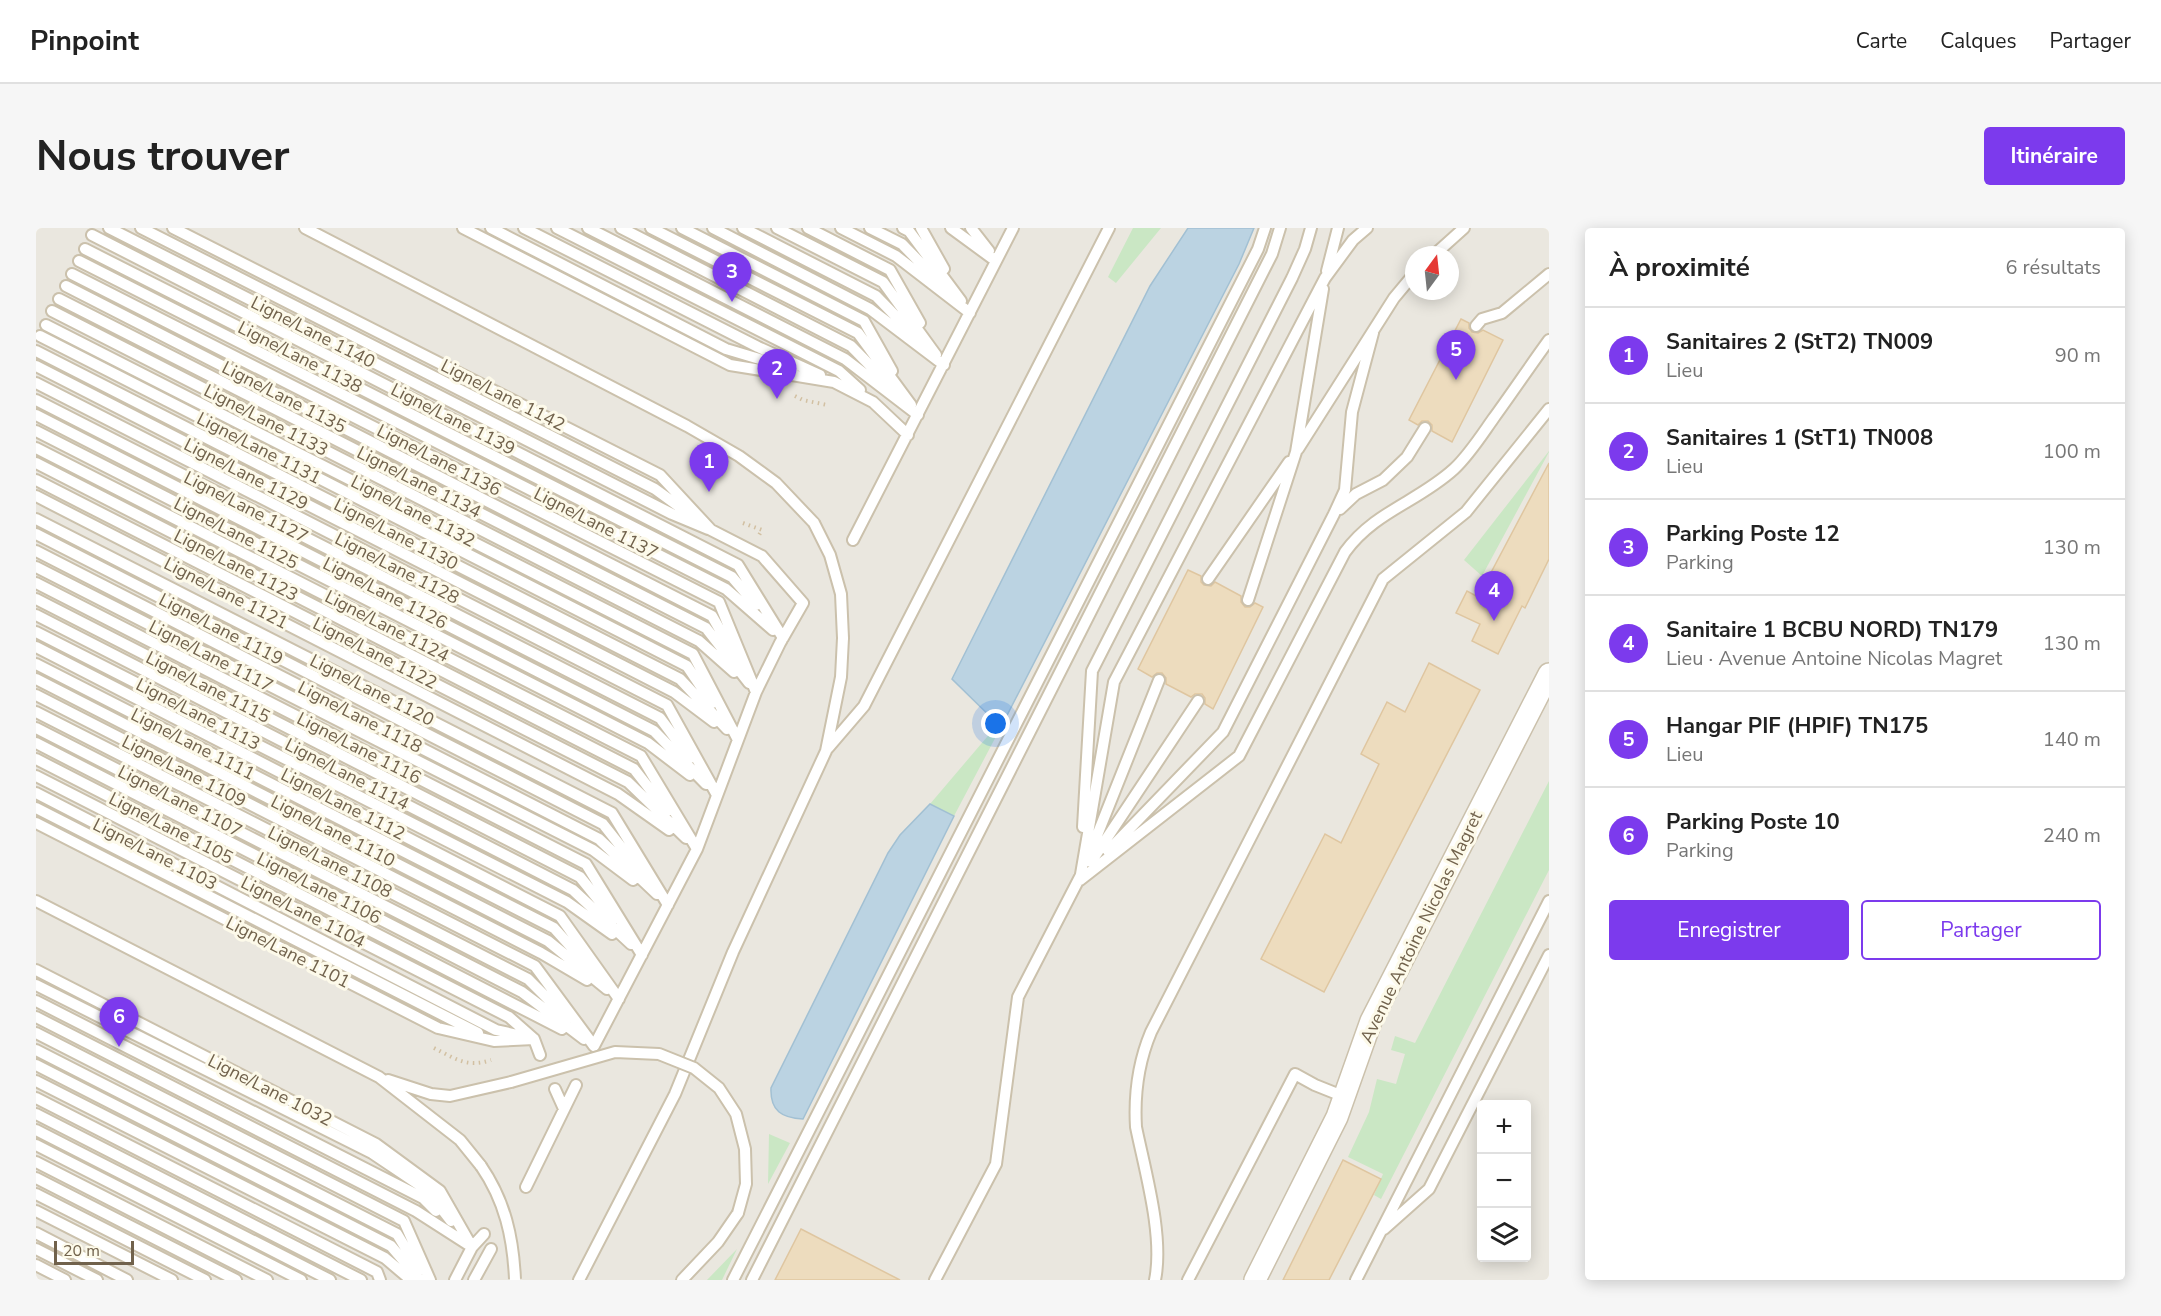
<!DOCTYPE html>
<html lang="fr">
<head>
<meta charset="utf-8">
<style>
	:root { --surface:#fff; --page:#f6f6f6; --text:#222; --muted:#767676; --line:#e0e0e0; --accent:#7c3aed }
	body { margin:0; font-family:"Nunito Sans",sans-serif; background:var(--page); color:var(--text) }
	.controls { position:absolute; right:18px; bottom:18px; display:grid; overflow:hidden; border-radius:6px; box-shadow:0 3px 15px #0003 }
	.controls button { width:54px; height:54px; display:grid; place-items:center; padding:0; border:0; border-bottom:2px solid var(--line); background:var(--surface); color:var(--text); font:30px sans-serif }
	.compass { position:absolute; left:1369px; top:18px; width:54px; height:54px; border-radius:50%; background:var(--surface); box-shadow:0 3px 15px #0003; rotate:15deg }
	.scale { position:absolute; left:18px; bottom:15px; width:80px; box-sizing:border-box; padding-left:6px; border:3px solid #71624c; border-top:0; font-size:16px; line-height:21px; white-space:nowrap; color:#71624c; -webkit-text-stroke:4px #fdfaea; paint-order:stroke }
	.you { position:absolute; left:960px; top:496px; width:21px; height:21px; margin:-15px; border:4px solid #fff; border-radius:50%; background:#1a73e8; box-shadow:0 0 0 9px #1a73e833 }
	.badge { display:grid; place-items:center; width:39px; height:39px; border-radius:50%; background:var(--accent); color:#fff; font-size:20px; font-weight:700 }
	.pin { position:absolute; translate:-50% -50px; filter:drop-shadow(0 2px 3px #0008) }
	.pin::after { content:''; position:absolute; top:32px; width:21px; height:18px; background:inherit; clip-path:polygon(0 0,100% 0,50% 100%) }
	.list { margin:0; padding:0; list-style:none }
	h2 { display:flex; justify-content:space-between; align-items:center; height:78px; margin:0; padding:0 24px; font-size:26px }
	h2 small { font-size:20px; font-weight:400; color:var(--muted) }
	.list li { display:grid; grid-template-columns:39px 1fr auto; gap:18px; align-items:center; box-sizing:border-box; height:96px; padding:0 24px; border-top:2px solid var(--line) }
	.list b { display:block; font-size:22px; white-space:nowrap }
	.list p { margin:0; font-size:20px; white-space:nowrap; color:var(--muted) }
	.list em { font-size:20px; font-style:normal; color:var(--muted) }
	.actions { display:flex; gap:12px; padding:18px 24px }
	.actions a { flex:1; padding:14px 0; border:2px solid var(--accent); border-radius:6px; text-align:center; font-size:21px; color:var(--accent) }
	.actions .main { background:var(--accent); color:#fff }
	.icon { flex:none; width:33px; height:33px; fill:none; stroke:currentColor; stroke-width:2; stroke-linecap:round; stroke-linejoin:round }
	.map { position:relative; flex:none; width:1513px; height:1052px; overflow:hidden; border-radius:6px }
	header { display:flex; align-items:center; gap:36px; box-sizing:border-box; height:84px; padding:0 30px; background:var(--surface); border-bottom:2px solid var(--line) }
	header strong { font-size:28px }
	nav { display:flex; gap:33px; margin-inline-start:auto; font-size:21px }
	.intro { display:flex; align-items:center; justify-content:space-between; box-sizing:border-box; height:144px; padding:0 36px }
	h1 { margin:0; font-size:42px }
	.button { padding:15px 27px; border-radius:6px; background:var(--accent); color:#fff; font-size:21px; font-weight:700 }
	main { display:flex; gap:36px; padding:0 36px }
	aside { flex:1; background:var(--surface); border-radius:6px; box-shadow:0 3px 15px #0003 }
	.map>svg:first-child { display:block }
	.industrial { fill:#eae7df; fill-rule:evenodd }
	.green { fill:#cae7c4 }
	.water { fill:#bbd3e2; stroke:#a2c0d3; stroke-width:1.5 }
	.building { fill:#eddcbe; stroke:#dfc6a0; stroke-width:1.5 }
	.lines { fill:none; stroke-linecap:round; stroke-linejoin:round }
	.service-casing { stroke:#cbc1ac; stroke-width:14 }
	.minor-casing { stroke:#cbc1ac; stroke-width:24 }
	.path { stroke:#d2c0a2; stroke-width:4; stroke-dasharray:1.5 4.5; stroke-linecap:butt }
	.service { stroke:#fff; stroke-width:10 }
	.minor { stroke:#fff; stroke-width:21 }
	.service-bridge-casing { stroke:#cbc1ac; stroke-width:14; stroke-linecap:butt }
	.service-bridge { stroke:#fff; stroke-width:10 }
	.labels { text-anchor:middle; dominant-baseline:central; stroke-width:6; stroke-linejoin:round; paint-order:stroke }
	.street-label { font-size:18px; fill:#71624c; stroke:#fdfaea }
</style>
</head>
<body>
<header>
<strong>Pinpoint</strong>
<nav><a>Carte</a><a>Calques</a><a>Partager</a></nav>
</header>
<div class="intro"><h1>Nous trouver</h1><a class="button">Itinéraire</a></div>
<main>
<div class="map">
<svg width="1513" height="1052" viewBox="0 0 1513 1052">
	<rect width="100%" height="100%" fill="#faf7e5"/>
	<path class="industrial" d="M0,0h1513v1052h-1513zM1378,27h36v36h-36zM1446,876h44v154h-44z"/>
	<path class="green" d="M1097,0h28l-45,55 -8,-6z
		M1513,223v1l-67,124 -18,-16z
		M962,496l3,3 -47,89 -24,-12z
		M1513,553v89l-168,329 -7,-4 9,-21 -35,-17 21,-45 8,-33 19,5 9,-30 -14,-4 4,-14 20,7z
		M733,906l21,9 -22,41z
		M701,1021l-15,31h-15z"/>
	<path class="water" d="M1152,0h66l-15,36 -238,463 -49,-48 198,-393z
		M894,576l24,12 -151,303c-21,-1 -33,-8 -32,-31l117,-235 12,-18z"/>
	<path class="building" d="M1425,91l8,4v5l3,4 6,1 5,-3 20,10 -51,102 -20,-11v-6l-4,-4h-6l-4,4 -9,-5z
		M1513,235v96l-24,49 -3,-2 -24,48 -26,-13 8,-17 -24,-11 11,-22 11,6z
		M1152,342l13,6v6l3,3 7,1 4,-4 26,14v6l4,5h5l5,-4 8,4 -50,102 -8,-5v-6l-3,-4h-7l-4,3 -25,-13v-6l-4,-5h-5l-5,4 -14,-8z
		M1393,435l51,27 -156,302 -63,-33 64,-125 16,9 38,-79 -18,-10 26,-52 18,10z
		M1307,932l38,19 -52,101h-46z
		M765,1001l99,51h-125z"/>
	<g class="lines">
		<defs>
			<path id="service" d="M73,0l563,286 36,15
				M105,0l514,261 37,27
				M137,0l487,247 51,55 51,26 41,47 -23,40 -24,49 -59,157 -103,197
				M269,0l382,198 52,30 37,27 38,40
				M427,0l267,137 104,17 39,20 35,33
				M455,0l235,121 67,20
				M488,0l234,119 62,28
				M521,0l282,143 21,19
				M552,0l257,131 73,56
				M585,0l230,118 42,43
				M615,0l207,105 53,72
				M646,0l182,93 28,50
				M677,0l157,81 74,56
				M707,0l133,68 40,41
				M741,0l106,54 53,73
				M772,0l82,42 30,53
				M805,0l55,28 74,57
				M834,0l32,16 38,39
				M867,0l6,3 52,70
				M885,0l23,41
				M915,0l45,33
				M935,0l18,23
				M56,7l646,330 45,73
				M49,21l647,328 24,28
				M1398,27l30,-27
				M43,33l647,328 47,41
				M1291,43l11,-43
				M36,46l647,328 37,90
				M30,58l646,330 24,42
				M23,71l647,329 43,55
				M16,83l647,330 35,31
				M10,97l647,329 45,86
				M1440,98l6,-7 20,-6 47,-39
				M4,108l647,330 25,37
				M0,123l644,328 47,50
				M0,138l638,326 40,30
				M0,155l631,322 50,90
				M0,172l624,318 30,40
				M0,187l618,316 52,53
				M0,203l612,312 42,32
				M0,220l605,308 56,93
				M1262,221l96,-151 20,-24
				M0,235l598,306 33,42
				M0,252l592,302 58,56
				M0,268l582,298 51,36
				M1304,281l16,-15 27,-14 24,-23 18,-29
				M0,291l576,294 56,92
				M0,306l567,290 38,48
				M817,312l160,-312
				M0,323l563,288 58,55
				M0,339l557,283 40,30
				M1172,351l81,-117
				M0,355l550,281 56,91
				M0,371l544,278 34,42
				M1212,372l48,-148 27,-163
				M0,387l537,275 58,54
				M0,404l531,270 45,32
				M0,419l524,269 59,83
				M0,436l518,264 36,40
				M0,451l512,262 59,48
				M0,467l505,258 46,27
				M0,484l499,254 59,80
				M0,500l492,251 39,39
				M0,515l486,249 62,47
				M792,520l36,-42 245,-478
				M0,531l526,270
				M0,548l473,241 25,22
				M0,565l460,237 26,6
				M0,580l442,225
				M0,595l402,205 56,13 40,-2 6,16
				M1047,599l9,-156 200,-393 13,-29 6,-21
				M1072,623l115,-119 111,-218 11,-24 7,-78 21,-79
				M1052,630l71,-178
				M1055,634l107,-161
				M1044,652l159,-124 106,-204c30,-41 73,-50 109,-83 15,-14 27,-33 39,-50 19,-26 37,-53 56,-79
				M1044,652l34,-198 211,-404 28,-38 14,-12
				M0,673l343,176 81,63 21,26
				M0,742l340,174 64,47 32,56
				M0,757l336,168 55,37 24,31
				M0,773l387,197 13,13
				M0,789l380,194 53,34
				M0,805l368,188 26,59
				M0,822l361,184 22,36
				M0,837l355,181 29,34
				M352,852l43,14 19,2 61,-14
				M0,853l349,177 26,22
				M519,861l9,20
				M0,870l341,174 3,8
				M0,886l325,166
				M0,902l294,150
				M0,917l265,135
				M0,934l231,118
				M0,950l200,102
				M490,959l50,-102
				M0,966l169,86
				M0,983l136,69
				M1348,1001l45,-40 120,-234
				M0,1005l91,47
				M0,1021l61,31
				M0,1037l29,15
				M419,1052l17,-33 12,-13
				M438,1052l17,-31
				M543,1052l96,-186 58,-142 93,-201 15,-74 2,-39
				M646,1052l36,-38 20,-29
				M697,1052l525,-1031 7,-21
				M716,1052l520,-1026 8,-26
				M899,1052l61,-116 22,-167 64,-124
				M1119,1052c9,-44 -10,-109 -19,-153 -2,-34 2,-64 15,-95l232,-453 83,-67 83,-103
				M1152,1052l107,-206 20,11 30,12
				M1320,1052l193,-379"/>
			<path id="minor" d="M1219,1052l82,-163 34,-96 178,-347"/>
		</defs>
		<use href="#service" class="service-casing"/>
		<use href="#minor" class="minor-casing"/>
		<path class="path" d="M759,168l8,4 24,5
			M707,295l19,7 -3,5
			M398,820c22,11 33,20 57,12"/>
		<use href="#service" class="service"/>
		<use href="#minor" class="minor"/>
		<defs>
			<path id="service-bridge" d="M778,295l16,32 11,39 2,44
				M475,854l104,-30 44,2 35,14 25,20 17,26 9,35 1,35 -8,29
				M445,938c24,35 32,71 34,113"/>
		</defs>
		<use href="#service-bridge" class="service-bridge-casing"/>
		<use href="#service-bridge" class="service-bridge"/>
	</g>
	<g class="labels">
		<g class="street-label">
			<text transform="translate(277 104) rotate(27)">Ligne/Lane 1140</text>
			<text transform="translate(264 129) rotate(27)">Ligne/Lane 1138</text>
			<text transform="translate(467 167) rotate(27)">Ligne/Lane 1142</text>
			<text transform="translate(248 169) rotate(27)">Ligne/Lane 1135</text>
			<text transform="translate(417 191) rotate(27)">Ligne/Lane 1139</text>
			<text transform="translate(230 192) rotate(27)">Ligne/Lane 1133</text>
			<text transform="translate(223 220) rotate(27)">Ligne/Lane 1131</text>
			<text transform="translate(403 232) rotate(27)">Ligne/Lane 1136</text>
			<text transform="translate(210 246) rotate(27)">Ligne/Lane 1129</text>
			<text transform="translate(383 254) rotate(27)">Ligne/Lane 1134</text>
			<text transform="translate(210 279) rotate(27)">Ligne/Lane 1127</text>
			<text transform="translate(377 283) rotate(27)">Ligne/Lane 1132</text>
			<text transform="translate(560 295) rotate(27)">Ligne/Lane 1137</text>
			<text transform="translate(200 305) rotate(27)">Ligne/Lane 1125</text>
			<text transform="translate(360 306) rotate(27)">Ligne/Lane 1130</text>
			<text transform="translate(200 337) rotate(27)">Ligne/Lane 1123</text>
			<text transform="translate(361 340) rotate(27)">Ligne/Lane 1128</text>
			<text transform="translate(190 365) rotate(27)">Ligne/Lane 1121</text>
			<text transform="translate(349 365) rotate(27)">Ligne/Lane 1126</text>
			<text transform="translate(351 398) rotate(27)">Ligne/Lane 1124</text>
			<text transform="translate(185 401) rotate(27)">Ligne/Lane 1119</text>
			<text transform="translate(339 425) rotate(27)">Ligne/Lane 1122</text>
			<text transform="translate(175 428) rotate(27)">Ligne/Lane 1117</text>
			<text transform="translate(172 459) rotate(27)">Ligne/Lane 1115</text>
			<text transform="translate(336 462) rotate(27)">Ligne/Lane 1120</text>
			<text transform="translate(162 486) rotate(27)">Ligne/Lane 1113</text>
			<text transform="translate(324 489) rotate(27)">Ligne/Lane 1118</text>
			<text transform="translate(157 516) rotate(27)">Ligne/Lane 1111</text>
			<text transform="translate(323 520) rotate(27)">Ligne/Lane 1116</text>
			<text transform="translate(148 543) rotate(27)">Ligne/Lane 1109</text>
			<text transform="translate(311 546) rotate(27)">Ligne/Lane 1114</text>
			<text transform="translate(144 573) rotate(27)">Ligne/Lane 1107</text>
			<text transform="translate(307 576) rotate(27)">Ligne/Lane 1112</text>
			<text transform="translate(135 600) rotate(27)">Ligne/Lane 1105</text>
			<text transform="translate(297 603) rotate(27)">Ligne/Lane 1110</text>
			<text transform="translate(119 626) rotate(27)">Ligne/Lane 1103</text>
			<text transform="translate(294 634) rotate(27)">Ligne/Lane 1108</text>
			<text transform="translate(283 660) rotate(27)">Ligne/Lane 1106</text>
			<text transform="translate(267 684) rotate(27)">Ligne/Lane 1104</text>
			<text transform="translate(1385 699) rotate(-64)">Avenue Antoine Nicolas Magret</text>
			<text transform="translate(252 724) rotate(27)">Ligne/Lane 1101</text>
			<text transform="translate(234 862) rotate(27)">Ligne/Lane 1032</text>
		</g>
	</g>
</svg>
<div class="controls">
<button>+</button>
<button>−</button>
<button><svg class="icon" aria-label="layers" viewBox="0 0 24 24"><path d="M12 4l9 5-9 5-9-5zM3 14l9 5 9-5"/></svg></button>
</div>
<svg class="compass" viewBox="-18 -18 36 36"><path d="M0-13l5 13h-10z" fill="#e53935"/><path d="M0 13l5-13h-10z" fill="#767676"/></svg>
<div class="scale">20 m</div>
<div class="you"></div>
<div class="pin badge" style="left:673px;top:264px">1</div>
<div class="pin badge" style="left:741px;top:171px">2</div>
<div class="pin badge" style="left:696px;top:74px">3</div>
<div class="pin badge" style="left:1458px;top:393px">4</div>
<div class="pin badge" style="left:1420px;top:152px">5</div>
<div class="pin badge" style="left:83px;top:819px">6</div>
</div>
<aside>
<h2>À proximité<small>6 résultats</small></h2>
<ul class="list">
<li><span class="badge">1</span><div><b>Sanitaires 2 (StT2) TN009</b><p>Lieu</p></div><em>90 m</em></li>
<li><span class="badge">2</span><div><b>Sanitaires 1 (StT1) TN008</b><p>Lieu</p></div><em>100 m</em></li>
<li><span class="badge">3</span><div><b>Parking Poste 12</b><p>Parking</p></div><em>130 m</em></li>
<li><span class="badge">4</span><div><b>Sanitaire 1 BCBU NORD) TN179</b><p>Lieu · Avenue Antoine Nicolas Magret</p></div><em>130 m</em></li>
<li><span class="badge">5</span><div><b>Hangar PIF (HPIF) TN175</b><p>Lieu</p></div><em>140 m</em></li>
<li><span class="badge">6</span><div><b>Parking Poste 10</b><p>Parking</p></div><em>240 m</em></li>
</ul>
<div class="actions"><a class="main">Enregistrer</a><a>Partager</a></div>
</aside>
</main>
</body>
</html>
